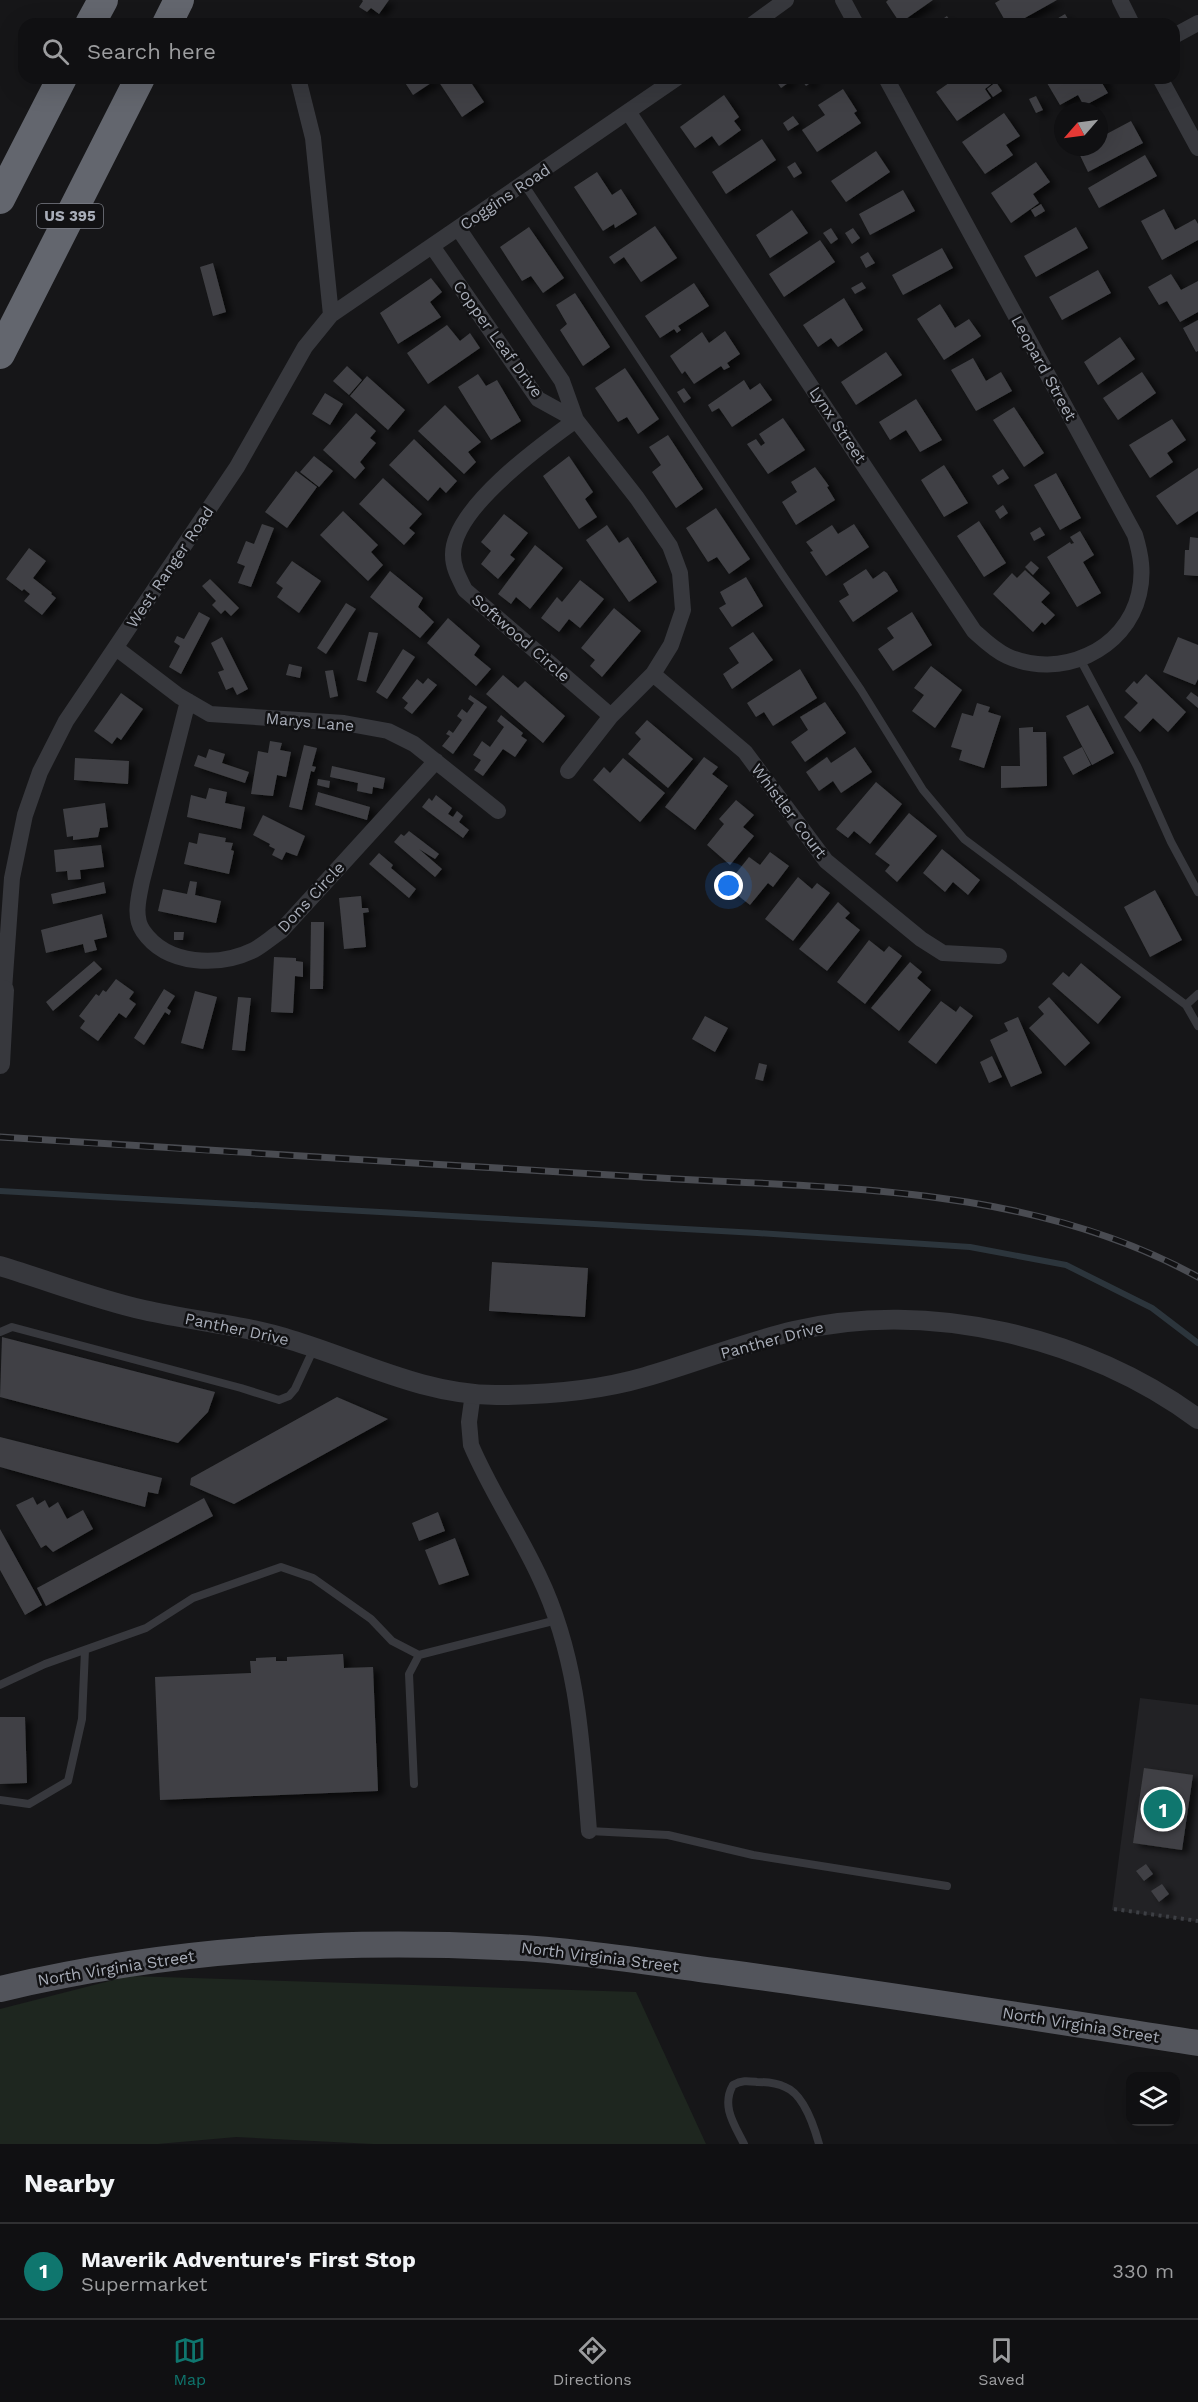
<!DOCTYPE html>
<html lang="en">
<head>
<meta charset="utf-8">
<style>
	:root { --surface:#101012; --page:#1e1e20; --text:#f1f3f6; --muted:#9c9d9f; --line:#303032; --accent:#0f766e }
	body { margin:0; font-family:"Work Sans",sans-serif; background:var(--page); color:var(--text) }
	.controls { position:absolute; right:18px; bottom:18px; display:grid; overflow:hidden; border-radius:12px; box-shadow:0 6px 24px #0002 }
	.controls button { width:54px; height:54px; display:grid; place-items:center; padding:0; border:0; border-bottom:2px solid var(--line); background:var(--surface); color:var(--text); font:30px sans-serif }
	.compass { position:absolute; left:1054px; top:102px; width:54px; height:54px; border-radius:50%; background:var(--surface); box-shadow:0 6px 24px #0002; rotate:242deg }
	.you { position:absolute; left:729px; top:886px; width:21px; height:21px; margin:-15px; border:4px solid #fff; border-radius:50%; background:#1a73e8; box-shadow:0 0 0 9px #1a73e833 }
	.badge { display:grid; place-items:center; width:39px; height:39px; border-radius:50%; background:var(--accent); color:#fff; font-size:20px; font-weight:700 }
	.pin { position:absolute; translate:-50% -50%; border:3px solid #fff; box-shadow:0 2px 6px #0006 }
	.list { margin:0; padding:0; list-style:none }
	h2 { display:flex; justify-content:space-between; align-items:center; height:78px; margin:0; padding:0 24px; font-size:26px }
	h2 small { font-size:20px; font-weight:400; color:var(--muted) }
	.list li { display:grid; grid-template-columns:39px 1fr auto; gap:18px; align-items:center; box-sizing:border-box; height:96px; padding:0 24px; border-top:2px solid var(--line) }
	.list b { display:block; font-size:22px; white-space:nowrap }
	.list p { margin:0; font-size:20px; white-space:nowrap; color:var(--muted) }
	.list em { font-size:20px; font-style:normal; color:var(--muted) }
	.icon { flex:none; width:33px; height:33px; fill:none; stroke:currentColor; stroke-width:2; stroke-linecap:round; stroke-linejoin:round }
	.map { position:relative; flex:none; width:1198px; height:2144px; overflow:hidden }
	.search { position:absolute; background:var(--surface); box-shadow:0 6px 24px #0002; left:18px; right:18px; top:18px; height:66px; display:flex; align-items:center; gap:15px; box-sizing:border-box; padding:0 21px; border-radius:18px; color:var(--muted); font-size:22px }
	.sheet { height:174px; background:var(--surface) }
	nav { display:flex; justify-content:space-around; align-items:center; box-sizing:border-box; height:84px; border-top:2px solid var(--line); background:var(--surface); font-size:16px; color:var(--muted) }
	nav a { display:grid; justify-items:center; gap:3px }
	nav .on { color:var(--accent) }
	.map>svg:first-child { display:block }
	.built { fill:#222225 }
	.green { fill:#1e261f }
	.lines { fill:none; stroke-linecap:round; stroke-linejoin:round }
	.stream { stroke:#2c353c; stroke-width:6 }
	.building { fill:#404145; filter:url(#shadow) }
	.path { stroke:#3d3f44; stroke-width:4; stroke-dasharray:3 4.5; stroke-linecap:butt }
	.service { stroke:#37383d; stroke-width:8 }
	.minor { stroke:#37383d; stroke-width:16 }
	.tertiary { stroke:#37383d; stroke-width:20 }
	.primary { stroke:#53555c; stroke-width:26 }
	.motorway { stroke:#63666e; stroke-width:30 }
	.rail-casing { stroke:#4a4c52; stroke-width:7 }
	.rail { stroke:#111113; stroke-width:4.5; stroke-dasharray:14; stroke-linecap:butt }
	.labels { text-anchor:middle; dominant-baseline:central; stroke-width:5; stroke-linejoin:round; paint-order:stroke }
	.shield { fill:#111113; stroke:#7b7e86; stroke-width:1.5 }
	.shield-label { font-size:15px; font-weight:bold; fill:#a8adb8 }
	.street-label { font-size:16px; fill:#a8adb8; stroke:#111113 }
</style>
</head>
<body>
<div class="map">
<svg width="1198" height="2144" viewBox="0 0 1198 2144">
	<defs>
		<filter id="shadow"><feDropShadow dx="6" dy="4" stdDeviation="3" flood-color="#0009"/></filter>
	</defs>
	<rect width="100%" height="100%" fill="#161618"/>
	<path class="built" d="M1140,1698l58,7v217l-86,-12z"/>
	<path class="green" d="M129,1976l507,16 70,152h-333l-137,-7 -78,7h-158v-135z"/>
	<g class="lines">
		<path class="stream" d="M0,1191l757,42 213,14 96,18 86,43 46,35"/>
	</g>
	<path class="building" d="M362,0h27l-10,14 -8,-6 -4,4 -8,-5 4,-6z
		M888,0h45l-33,23 -14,-21z
		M1000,0h57l-43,24h-7l-12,-21z
		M1065,14l6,10h-23z
		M947,16l5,8h-17z
		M402,78h66l16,24 -22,15 -25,-38 -24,16z
		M774,78h21l-14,10z
		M800,78h17l-11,8z
		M956,78h37l2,3 -10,8 6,9 -34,23 -21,-29z
		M1056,78h54l-8,5 6,10 -24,13 -6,-11 -18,10 -13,-22z
		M996,82l6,9 -9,6 -6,-8z
		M843,89l14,22 -3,2 7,10 -44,29 -15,-22 23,-15 -7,-10z
		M724,95l15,22 -5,4 7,9 -22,16 -7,-10 -17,12 -15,-21z
		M1036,96l7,14 -7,3 -7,-14z
		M1004,113l16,23 -14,9 7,10 -28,19 -23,-32z
		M793,116l6,8 -11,7 -5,-8z
		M1131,121l12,22 -55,29 -11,-23 4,-2h18v-9z
		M762,139l14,21 -50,34 -14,-22z
		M876,151l14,21 -44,30 -15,-21z
		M1145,155l12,21 -58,32 -11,-20z
		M795,162l7,11 -8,5 -7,-11z
		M1036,162l14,20 -17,12 6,9 -28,20 -20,-30z
		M597,172l15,23 9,-6 16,25 -22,14 -1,-4 -11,7 -29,-44z
		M903,190l12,21 -45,24 -11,-21z
		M1041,204l4,7 -10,6 -4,-7z
		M1164,209l11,21 20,-11 3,5v16l-36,20 -21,-39z
		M792,210l16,23 -38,25 -14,-23z
		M655,226l22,32 -36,24 -17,-25 -10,7 -5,-7z
		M529,227l35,51 -21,15 -12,-17 -9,5 -22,-34z
		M1076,227l12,21 -52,29 -12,-21z
		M831,228l7,11 -7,5 -8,-11z
		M853,228l7,10 -8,6 -7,-11z
		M820,240l15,22 -51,35 -15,-23z
		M942,248l11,20 -50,27 -11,-20z
		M868,252l7,11 -9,5 -6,-11z
		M213,263l13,49 -13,4 -13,-49z
		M1098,270l13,23 -49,27 -13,-23z
		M1171,274l10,16 17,-9v31l-18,10 -13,-21 -8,4 -11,-18z
		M431,278l11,14 -12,10 11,15 -43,27 -18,-31z
		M862,282l4,6 -11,6 -4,-6z
		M694,283l15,23 -31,20 3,4 -4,3 -3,-4 -14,9 -15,-22z
		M575,293l35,54 -27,19 -23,-36 7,-6 -11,-19z
		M844,298l19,32 -25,17 -7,-9 -13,9 -15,-22z
		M940,304l15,24 14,-9 12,17 -37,24 -27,-41z
		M1198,320v31l-2,1 -13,-24z
		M447,325l13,16 10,-8 10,15 -52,36 -21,-31z
		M725,331l15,23 -13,9 3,4 -6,3 -3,-4 -27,18 -9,-13 -3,3 -12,-18 32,-24 7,11z
		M1120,337l15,22 -37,26 -14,-23z
		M886,352l16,23 -46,30 -15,-23z
		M973,358l13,23 15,-9 11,19 -36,20 -25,-41z
		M347,366l15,14 -13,15 -16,-14z
		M625,368l34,51 -21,15 -11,-17 -9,5 -23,-34z
		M1142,372l14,21 -38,27 -15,-22z
		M478,374l8,12 11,-6 24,41 -30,19 -33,-53z
		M367,376l38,34 -17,20 -38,-34z
		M744,380l6,10 10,-7 12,17 -40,27 -13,-19 -7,4 -4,-7z
		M684,388l7,10 -7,5 -7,-11z
		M325,393l18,11 -13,21 -18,-11z
		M916,399l26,41 -22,12 -14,-22 -16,10 -11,-18z
		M445,405l36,37 -13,10 8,10 -12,12 -46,-43z
		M1014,407l30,46 -20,14 -31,-47z
		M356,413l20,18 -6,7 6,5 -16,19 5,6 -10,11 -32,-29z
		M783,418l22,32 -37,24 -21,-30 9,-5 5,7 4,-3 -6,-9z
		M1172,419l14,21 -19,13 6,9 -23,16 -21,-33z
		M668,435l35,54 -27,19 -24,-36 9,-7 -12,-18z
		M414,439l43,42 -11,12 -6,-6 -12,14 -39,-36z
		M314,456l19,15 -14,16 -19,-15z
		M569,456l24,36 -8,7 12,18 -18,12 -36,-53z
		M944,465l24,38 -24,14 -23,-37z
		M815,467l14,19 -2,1 8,13 -39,25 -14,-23 15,-10 -6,-10z
		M1198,468v43l-21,14 -21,-29z
		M1003,469l6,9 -11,7 -6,-9z
		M296,471l21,16 -30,41 -22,-16z
		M1056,473l25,45 -21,12 -26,-45z
		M383,478l39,36 -13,14 6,5 -11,12 -45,-41z
		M1003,505l5,8 -8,6 -5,-8z
		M716,508l34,51 -21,15 -12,-17 -9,5 -22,-34z
		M343,511l35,34 -7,7 12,13 -15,16 -48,-46z
		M504,514l24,19 -18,22 5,4 -17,20 -17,-15 10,-13 -10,-9z
		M979,521l27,42 -22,14 -27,-41z
		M262,524l12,4 -23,59 -13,-4 7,-17 -8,-3 9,-22 8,3z
		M854,524l15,23 -43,29 -16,-24 3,-1 -7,-9 26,-17 6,9z
		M607,525l12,18 9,-6 29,45 -28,20 -43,-62z
		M1040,527l5,8 -11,6 -4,-8z
		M1080,531l14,24 -11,7 18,31 -24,14 -30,-50 23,-15 1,2 3,-1 -4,-6z
		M1190,537l8,1v38l-14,-1 1,-25h4z
		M535,545l28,23 -33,41 -14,-12 -5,7 -13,-10z
		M29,548l17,13 -13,17 19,15 -1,1 5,4 -14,17 -18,-14 6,-7 -6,-5 -2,2 -16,-12z
		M292,561l29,20 -22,32 -22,-16 6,-9 -7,-5z
		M1031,561l8,7 -6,7 -8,-8z
		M866,569l7,10 11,-8 3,2 11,18 -45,31 -14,-21 10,-6 -6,-11z
		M1025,570l25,23 -9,9 14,13 -10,10 -3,-3 -9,10 -40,-38 19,-21 5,5z
		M390,571l33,27 -5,9 16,15 -14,16 -50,-41z
		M746,577l17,29 -31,21 -13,-19 7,-4 -6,-12z
		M210,579l29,29 -8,8 -6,-6 -4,4 -9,-9 4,-4 -14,-15z
		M580,580l24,19 -24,29 -11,-9 -10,13 -18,-14 16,-21 5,5z
		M346,603l10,6 -30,45 -9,-6z
		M614,608l27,23 -39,46 -12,-11 5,-6 -14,-12z
		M199,612l11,6 -29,56 -12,-7 11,-21 -6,-4 3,-6 7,3z
		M912,612l20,33 -39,26 -15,-22 16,-11 -7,-10z
		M448,618l32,28 -6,9 17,14 -15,17 -49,-43z
		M369,632l9,1 -12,49 -9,-2z
		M753,632l20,28 -41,29 -9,-15 16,-11 -10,-15z
		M222,637l26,52 -11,6 -4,-8 -7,3 -3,-7 -5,-11 6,-2 -13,-27z
		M1178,637l20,8v34l-3,6 -32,-13z
		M403,649l12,8 -28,42 -11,-7z
		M289,664l13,3 -2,11 -14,-3z
		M931,666l31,24 -27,38 -23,-17 12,-16 -10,-7z
		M800,669l17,29 -44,28 -9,-14 -8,5 -9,-14z
		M333,670l5,26 -8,2 -5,-27z
		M1146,674l40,38 -18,20 -15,-14 -13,14 -16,-15 14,-14 -13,-12 9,-10 3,3z
		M503,675l15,13 7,-7 40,35 -22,27 -57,-49z
		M428,678l9,7 -25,29 -8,-6 4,-5 -6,-5 15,-19 6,5z
		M1191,692l7,5v11l-12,-10z
		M121,693l22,16 -22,31 -4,-3 -5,7 -18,-13z
		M470,695l17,12 -34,47 -11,-8 8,-10 -4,-2 3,-4 4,3 9,-13 -5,-4 5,-7 5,4 7,-10 -6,-4z
		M825,702l21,31 -41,29 -14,-20 17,-12 -8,-13z
		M977,703l13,4 -2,5 13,4 -17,52 -25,-8 3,-10 -11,-3 11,-34 11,3z
		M1088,705l26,48 -22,12 -26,-49z
		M501,715l22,18 -2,3 6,4 -12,17 -12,-8 -20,27 -9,-6 7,-10 -8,-5 9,-14 8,6 14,-20 -7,-6z
		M647,720l46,39 -25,29 -40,-34 13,-15 -6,-6z
		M1033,727v5h13l1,54 -46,2v-22h19l-1,-38z
		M270,741l12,2 -2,7 11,2 -5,25 -9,-2 -4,21 -22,-2 7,-43 10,2z
		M304,745l13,3 -5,18 4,1 -2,5 -3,-1 -9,39 -13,-3z
		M855,747l17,25 -31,21 -8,-12 -14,10 -13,-19 21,-15 4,6z
		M1082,747l9,18 -18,10 -10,-18z
		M209,749l16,5 -3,9 27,9 -4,11 -51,-17 4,-11 8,3z
		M704,757l14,10 -6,7 16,12 -33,44 -30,-23z
		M75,758l54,3 -1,23 -54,-4z
		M623,758l42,35 -25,29 -47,-42 11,-13 6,6z
		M332,766l53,12 -2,11 -10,-2 -1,7 -15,-3 1,-8 -28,-6z
		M318,779l12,2 -1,7 -12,-3z
		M876,782l26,22 -32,40 -16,-13 -6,7 -12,-9z
		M209,788l18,4 -2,11 20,4 -4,22 -54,-12 4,-22 15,4z
		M318,792l52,15 -3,13 -52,-15z
		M436,795l16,13 -4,6 5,3 4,-6 6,5 -4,6 10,8 -6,8 -41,-31 7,-9 3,3z
		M736,800l18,15 -11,12 11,9 -24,29 -23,-20 17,-21 -5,-5z
		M105,803l3,24 -8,1 -2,9 -25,3v-4l-6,1 -4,-28z
		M909,813l28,23 -40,46 -12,-11 5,-6 -15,-11z
		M263,815l42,21 -8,20 -11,-4 -4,8 -10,-5 3,-6 -6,-3 1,-2 -17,-9z
		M409,831l30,23 -4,5 -16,-10 23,20 -7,8 -41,-35 7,-8 3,2z
		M199,833l27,5 -1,4 8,1 -2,7 3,1 -5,23 -45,-10 5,-22 8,2z
		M101,845l3,22 -24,3 1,9 -13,1 -1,-9 -11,1 -2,-22z
		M942,849l38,31 -12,15 -15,-13 -8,10 -22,-19z
		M770,852l19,14 -16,21 -5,-4 -18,22 -24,-19 23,-29 11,8z
		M379,853l14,12 -2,3 25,21 -7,9 -40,-34z
		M798,877l14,12 5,-6 13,10 -37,48 -28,-22z
		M190,881l7,1 -2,13 26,6 -5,22 -58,-12 5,-22 24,5z
		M104,882l2,11 -53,11 -2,-10z
		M1155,890l27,50 -32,17 -26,-50z
		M361,896l1,12h6l1,4 -6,1 3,34 -22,2 -5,-51z
		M838,902l12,11 -5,5 15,12 -33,41 -28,-22z
		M102,914l5,23 -13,3 3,10 -12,3 -2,-9 -37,9 -5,-23z
		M311,922h13l-1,67h-13z
		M174,932h10l-1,8h-9z
		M869,940l15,12 5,-6 13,10 -37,48 -28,-22z
		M274,957l22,1v3l7,1v15l-8,-1 -2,37 -22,-1z
		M94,961l8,8 -49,42 -7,-9z
		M910,962l12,10 -5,6 14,12 -32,41 -28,-23z
		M1081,963l40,34 -23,27 -46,-40 11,-12 6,5z
		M116,979l18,13 -5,7 7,5 -10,14 -7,-5 -21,28 -18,-13 5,-7 -6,-5 17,-22 3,2 4,-6 3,2z
		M164,989l11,7 -8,12 4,3 -2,4 -4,-3 -21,33 -10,-7z
		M195,991l22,6 -14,52 -22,-6z
		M238,997l13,1 -6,53 -13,-1z
		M1049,997l41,46 -25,23 -36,-38 15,-14 -6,-7z
		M941,1001l15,11 4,-6 13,10 -37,48 -28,-22z
		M705,1016l23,12 -13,24 -23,-13z
		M1018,1017l24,56 -31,14 -21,-47 18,-9 -4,-8z
		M992,1056l10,21 -13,6 -9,-21z
		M759,1063l8,2 -4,16 -8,-2z
		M492,1262l96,6 -3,49 -96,-6z
		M2,1337l213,55 -7,20 -30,31 -178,-46z
		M337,1397l51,22 -154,85 -44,-19 1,-7z
		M0,1437l162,41 -4,16 -10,-2 -3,15 -145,-40z
		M33,1497l4,8 8,-5 4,8 9,-6 9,17 16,-9 10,19 -40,23 -7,-7 -5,3 -25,-43z
		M204,1498l9,18 -167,90 -9,-18z
		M438,1512l7,19 -26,10 -7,-18z
		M0,1529l42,76 -17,10 -25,-45z
		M455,1538l14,37 -30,10 -14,-35z
		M343,1654l1,14 29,-1 5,124 -218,9 -5,-123 96,-4 -1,-12h6v-3l20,-1v4h11v-4z
		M0,1717h25l2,66 -27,1z
		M1144,1768l49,7 -11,75 -49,-7z
		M1146,1864l7,10 -9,7 -8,-10z
		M1162,1884l7,10 -10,8 -8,-11z"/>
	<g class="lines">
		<path class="path" d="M1114,1909l84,12"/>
		<path class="service" d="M524,184l260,393 77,113 62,100 41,49 222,166 12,21
			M1080,659l57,107 34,76 27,50
			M1186,1005l12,-11
			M0,1332l12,-5 229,61 38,12 10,-4 6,-7 19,-41
			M0,1685l45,-21 101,-36 47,-30 88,-31 32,11 58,41 21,22 27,14 138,-35
			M414,1784l-5,-110 10,-19
			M0,1800l29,4 39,-23 14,-62 3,-69
			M589,1831l79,4 85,20 194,31
			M744,2144c-10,-20 -23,-38 -11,-59 9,-5 15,-4 24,-3 9,0 20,1 28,5 19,7 29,39 34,57"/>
		<path class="minor" d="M843,0l13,24
			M1120,0l12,24
			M753,24l33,-24
			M1174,36l24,-13
			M298,78l15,60 18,177
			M1160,78l38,70
			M629,113l345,518c10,9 20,19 33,25 52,24 119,-5 132,-62 5,-21 2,-39 -4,-59l-249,-457
			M458,228l104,153 14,39 61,78 33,48 10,27 3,37 -12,35 -18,29 -42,42 -43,55
			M432,246l106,153 38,21
			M576,420c-35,25 -124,89 -123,135 0,13 6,23 12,35l146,126
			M116,648l63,48 31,18 134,9 44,8 26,13 84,67
			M653,674l92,78 81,109 95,78 22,14 56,3
			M188,701l-46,180c-3,15 -9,36 1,50 24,35 76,36 111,19 9,-5 18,-13 27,-19l155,-170
			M4,990l8,-112 13,-63 15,-43 26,-51 171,-254 68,-120 26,-32 346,-237
			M473,1393l-4,29 2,23c19,45 47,86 68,131 39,81 43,166 50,255"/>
		<path class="tertiary" d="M0,990h4l-4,74
			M0,1266c47,14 95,33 144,44 48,11 100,15 147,30 67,20 133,55 205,55 48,0 101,-4 149,-18 49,-14 98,-34 149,-46 134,-32 294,6 404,88"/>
		<path class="primary" d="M0,1989c163,-39 333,-50 500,-42 77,3 153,16 230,26 156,21 312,46 468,70"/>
		<path class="motorway" d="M90,24l13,-24
			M167,24l12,-24
			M0,199l62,-121
			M0,354l140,-276"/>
		<defs>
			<path id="rail" d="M0,1137c209,14 418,26 627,39 192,13 397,5 571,101"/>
		</defs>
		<use href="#rail" class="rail-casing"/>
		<use href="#rail" class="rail"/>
	</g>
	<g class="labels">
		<rect class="shield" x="37" y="204" width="66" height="24" rx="4.5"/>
		<g class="shield-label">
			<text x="70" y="216">US 395</text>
		</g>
		<g class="street-label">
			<text transform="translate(505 197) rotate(-34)">Coggins Road</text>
			<text transform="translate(498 339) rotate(54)">Copper Leaf Drive</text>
			<text transform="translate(1044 368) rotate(61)">Leopard Street</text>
			<text transform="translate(838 425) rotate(56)">Lynx Street</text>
			<text transform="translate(170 567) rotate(-56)">West Ranger Road</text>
			<text transform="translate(521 638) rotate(41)">Softwood Circle</text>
			<text transform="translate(310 722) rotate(5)">Marys Lane</text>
			<text transform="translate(789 811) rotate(53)">Whistler Court</text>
			<text transform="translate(311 897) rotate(-47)">Dons Circle</text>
			<text transform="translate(237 1329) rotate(12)">Panther Drive</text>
			<text transform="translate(772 1340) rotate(-15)">Panther Drive</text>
			<text transform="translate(600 1957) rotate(7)">North Virginia Street</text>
			<text transform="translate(116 1968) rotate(-9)">North Virginia Street</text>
			<text transform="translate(1081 2025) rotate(9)">North Virginia Street</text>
		</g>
	</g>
</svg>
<div class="controls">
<button><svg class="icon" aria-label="layers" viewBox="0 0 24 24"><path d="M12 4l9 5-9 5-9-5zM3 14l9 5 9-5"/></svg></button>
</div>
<svg class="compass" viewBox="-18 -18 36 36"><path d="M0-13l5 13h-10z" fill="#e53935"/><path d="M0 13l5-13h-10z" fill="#9c9d9f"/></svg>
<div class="you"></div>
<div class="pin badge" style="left:1163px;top:1809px">1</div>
<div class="search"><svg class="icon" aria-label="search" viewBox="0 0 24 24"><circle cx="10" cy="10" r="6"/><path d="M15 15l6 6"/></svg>Search here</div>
</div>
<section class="sheet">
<h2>Nearby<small></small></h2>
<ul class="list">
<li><span class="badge">1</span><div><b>Maverik Adventure's First Stop</b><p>Supermarket</p></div><em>330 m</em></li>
</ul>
</section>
<nav>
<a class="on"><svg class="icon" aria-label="map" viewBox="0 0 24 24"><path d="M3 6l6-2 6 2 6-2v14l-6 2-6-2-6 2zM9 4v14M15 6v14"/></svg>Map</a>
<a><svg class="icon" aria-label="directions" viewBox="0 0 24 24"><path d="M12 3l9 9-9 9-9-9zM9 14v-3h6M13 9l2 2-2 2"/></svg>Directions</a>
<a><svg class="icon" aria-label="saved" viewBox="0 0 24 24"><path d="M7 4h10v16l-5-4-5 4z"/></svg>Saved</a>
</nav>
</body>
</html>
